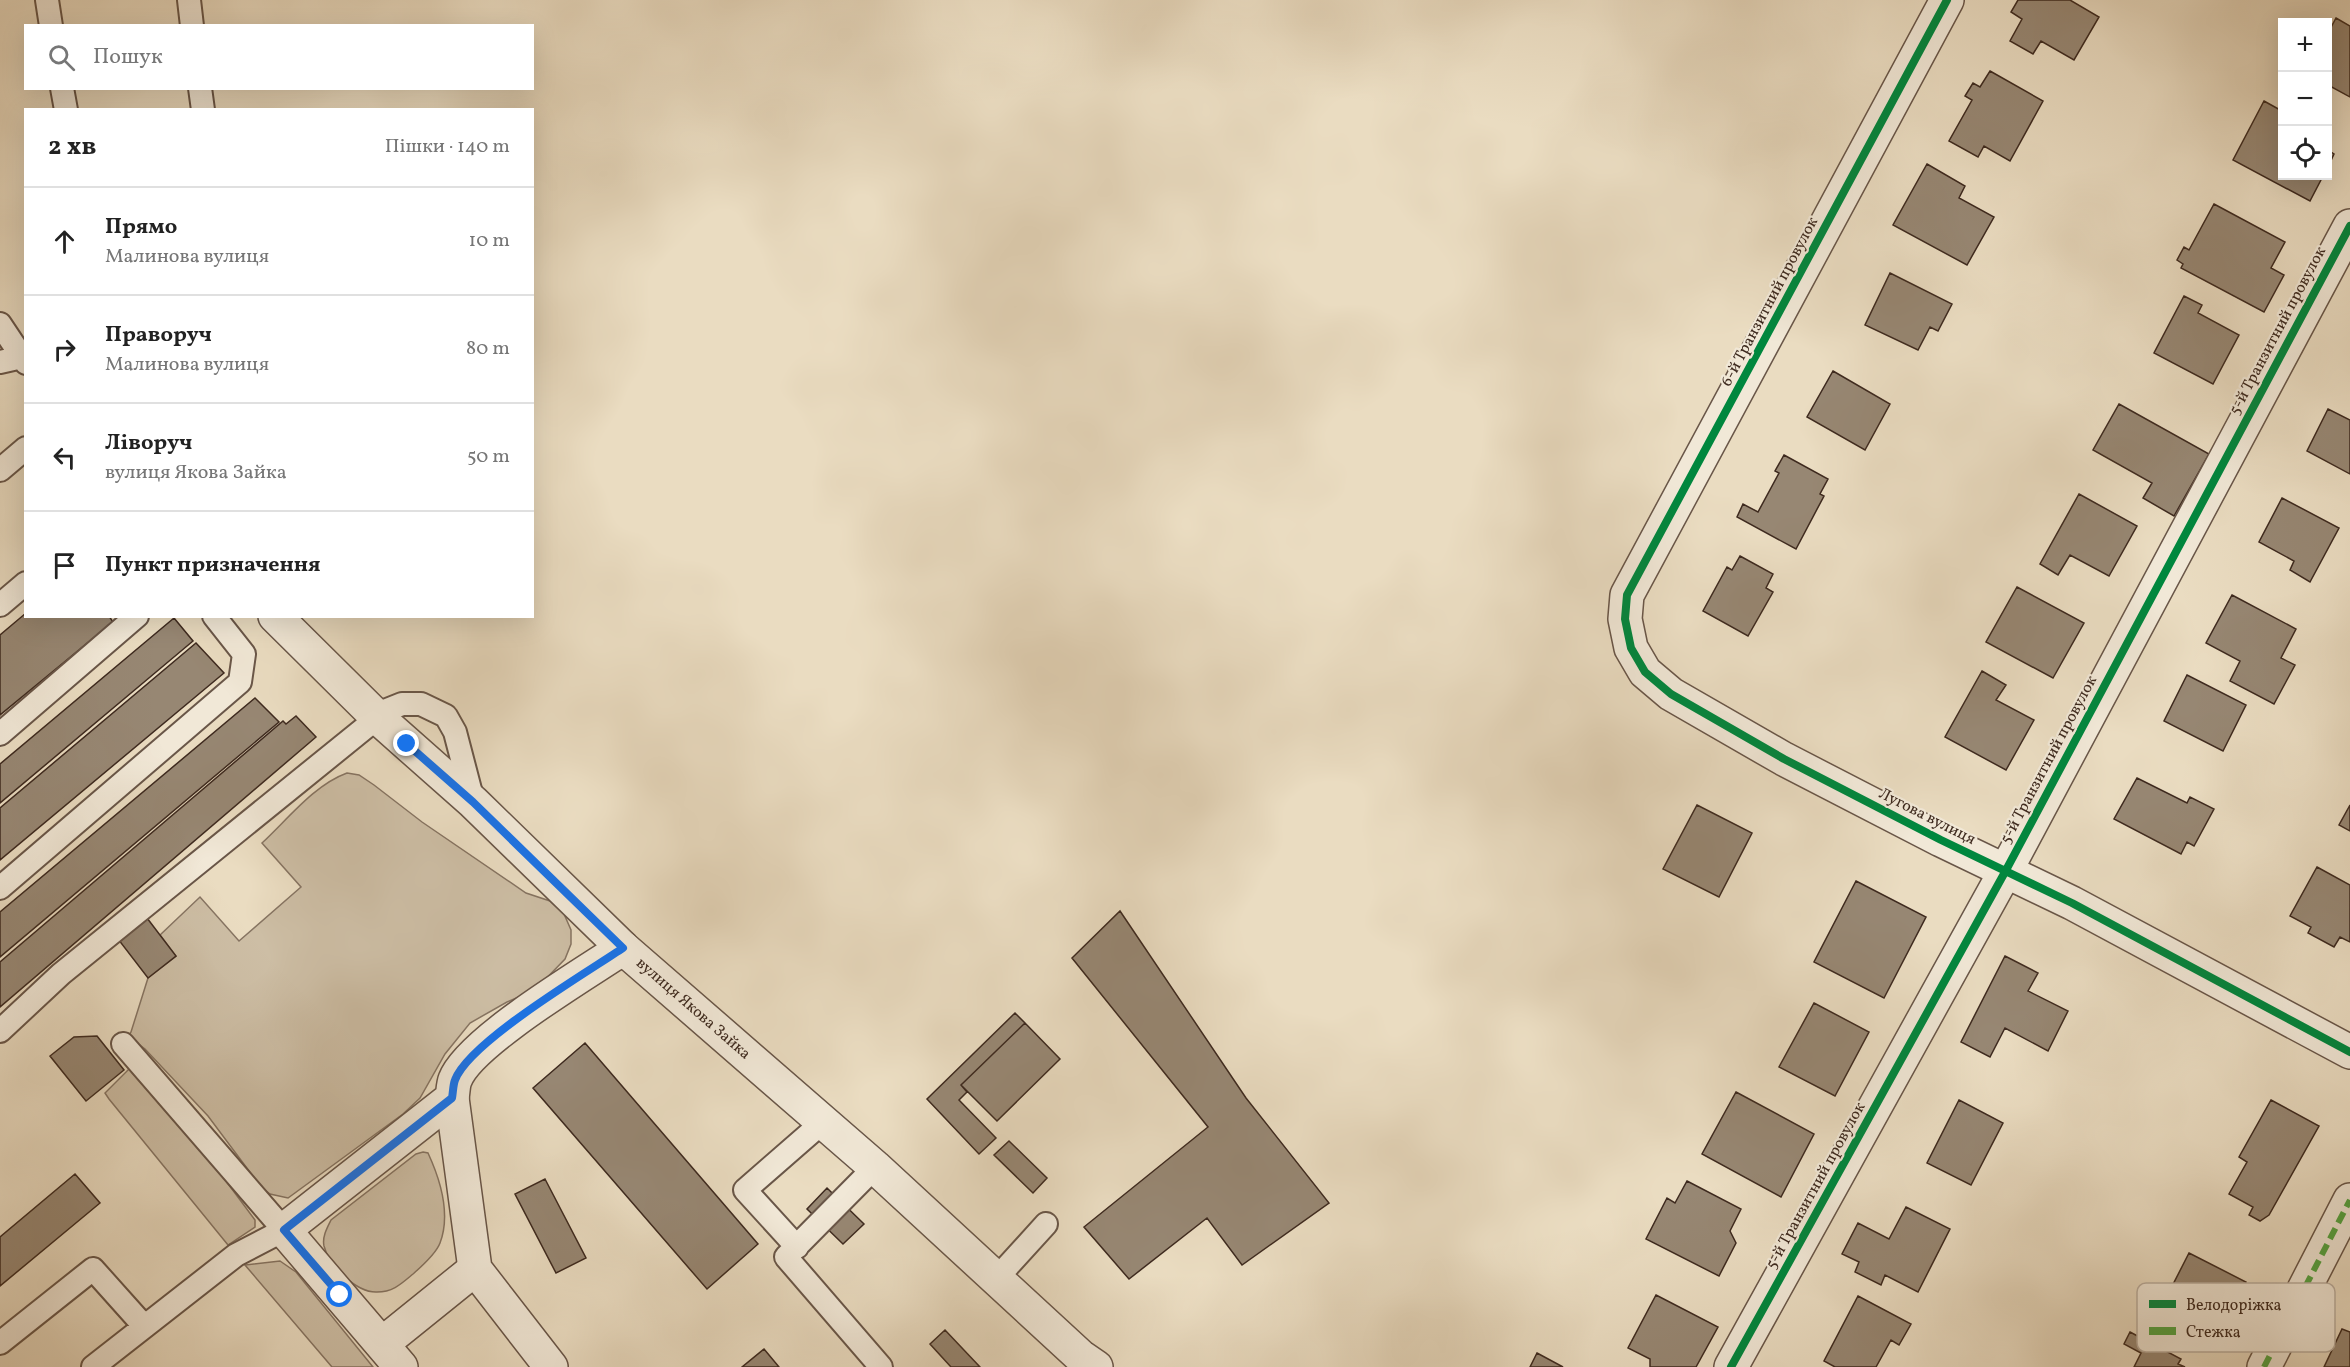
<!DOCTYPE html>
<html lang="uk">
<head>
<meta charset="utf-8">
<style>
	:root { --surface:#fff; --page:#f6f6f6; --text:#222; --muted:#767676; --line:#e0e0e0 }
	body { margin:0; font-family:Vollkorn,serif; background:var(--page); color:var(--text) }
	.controls { position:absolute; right:18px; top:18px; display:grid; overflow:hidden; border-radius:0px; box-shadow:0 6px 24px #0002 }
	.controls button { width:54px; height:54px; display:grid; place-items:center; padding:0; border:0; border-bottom:2px solid var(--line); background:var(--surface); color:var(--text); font:30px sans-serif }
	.stop { position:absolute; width:18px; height:18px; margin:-14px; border:4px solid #1a73e8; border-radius:50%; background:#fff }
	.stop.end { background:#1a73e8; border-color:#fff; box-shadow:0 2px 6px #0008 }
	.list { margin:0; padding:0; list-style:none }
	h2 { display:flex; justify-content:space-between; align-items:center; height:78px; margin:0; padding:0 24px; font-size:26px }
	h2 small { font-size:20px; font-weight:400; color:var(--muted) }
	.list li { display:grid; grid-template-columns:39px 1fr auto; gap:18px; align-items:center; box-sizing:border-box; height:108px; padding:0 24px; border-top:2px solid var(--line) }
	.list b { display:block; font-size:22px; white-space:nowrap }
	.list p { margin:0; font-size:20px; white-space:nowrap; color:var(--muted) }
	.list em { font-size:20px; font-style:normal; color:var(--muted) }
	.icon { flex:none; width:33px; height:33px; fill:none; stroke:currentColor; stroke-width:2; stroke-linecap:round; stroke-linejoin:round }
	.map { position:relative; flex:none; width:2350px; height:1367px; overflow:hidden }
	.search { position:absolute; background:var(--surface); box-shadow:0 6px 24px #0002; left:24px; top:24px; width:510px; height:66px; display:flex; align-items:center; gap:15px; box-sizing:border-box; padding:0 21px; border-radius:0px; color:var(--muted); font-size:22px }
	.panel { position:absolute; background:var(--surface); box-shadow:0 6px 24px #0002; left:24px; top:108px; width:510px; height:510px; border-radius:0px }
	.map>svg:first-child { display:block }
	.green { fill:#cdbea5; stroke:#867462; stroke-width:1.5 }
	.building { fill:#978773; stroke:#3e2a1f; stroke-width:1.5 }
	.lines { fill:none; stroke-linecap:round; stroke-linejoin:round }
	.service-casing { stroke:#695648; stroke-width:26 }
	.minor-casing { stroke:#695648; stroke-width:36 }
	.service { stroke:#f1e8d7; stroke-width:22 }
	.minor { stroke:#f1e8d7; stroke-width:33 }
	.quiet { stroke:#54a441; stroke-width:6; stroke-dasharray:12 6; stroke-linecap:butt }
	.cycleway-casing { stroke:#f1e8d7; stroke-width:11 }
	.cycleway { stroke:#00873e; stroke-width:8 }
	.route { stroke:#1a73e8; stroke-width:8 }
	.labels { text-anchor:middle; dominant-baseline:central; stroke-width:4.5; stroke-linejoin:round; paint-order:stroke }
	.street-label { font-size:16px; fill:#3e2a1f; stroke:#f1e8d7 }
	.key { fill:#f1e8d7; stroke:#bbafa0; stroke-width:1.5 }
	.key-label { font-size:16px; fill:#3e2a1f }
</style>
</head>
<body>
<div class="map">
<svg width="2350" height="1367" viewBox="0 0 2350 1367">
	<rect width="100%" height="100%" fill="#eadcc1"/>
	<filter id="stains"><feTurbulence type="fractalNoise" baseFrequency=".00333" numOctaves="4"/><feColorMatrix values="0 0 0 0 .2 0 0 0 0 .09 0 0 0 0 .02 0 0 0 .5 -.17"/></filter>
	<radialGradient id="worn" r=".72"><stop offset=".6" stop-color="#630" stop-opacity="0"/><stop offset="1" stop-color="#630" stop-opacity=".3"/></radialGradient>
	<path class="green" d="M347,773l12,2 15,10 48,37 104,71 24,8 14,13 7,16v14l-6,15 -30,31 -28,12 -37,21 -25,31 -25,44 -17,16 -115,84 -18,-4 -9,-7 -53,-71 -63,-67 -8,-6 -11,-3 5,-8 17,-54 28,-22 -16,-21 40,-38 39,44 62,-54 -39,-44c26,-24 52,-58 85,-70z
		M129,1069l94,108 32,43v7l-27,18 -119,-146 -4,-6z
		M423,1152l5,1c12,26 23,61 12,90 -4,11 -18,23 -27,31 -12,10 -20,18 -36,18 -20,1 -48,-26 -53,-46 -2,-9 3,-18 7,-26l85,-66z
		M280,1261l16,11 77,95h-41l-87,-102z"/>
	<path class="building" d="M2018,0h52l29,17 -25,43 -33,-19 -8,13 -23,-13 12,-22 -11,-7z
		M2336,18l14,8v71l-22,-12v-52z
		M1990,71l53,30 -33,60 -26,-15 -6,11 -29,-16 23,-41 -7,-4 8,-13 7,4z
		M2264,101l18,10v65h41l-13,25 -77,-41z
		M2328,150l6,4 -6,13z
		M1927,164l38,22 -6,12 35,19 -27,48 -74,-40z
		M2214,204l71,38 -14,26 13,7 -20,37 -83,-44 2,-4 -6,-4 7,-13 5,3z
		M1890,273l62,31 -14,27 -8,-4 -12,23 -53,-25z
		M2184,296l18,9 -4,8 41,22 -26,49 -59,-31z
		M1833,371l57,33 -25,46 -58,-33z
		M2119,404l90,50 -35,62 -31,-18 9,-15 -59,-33z
		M2328,409l22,11v54l-43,-23z
		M1784,455l44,24 -8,15 4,2 -28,53 -59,-32 6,-13 15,8 21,-39 -4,-2z
		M2079,494l58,32 -28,50 -39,-21 -12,20 -18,-11z
		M2282,498l57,30 -29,54 -20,-12 4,-9 -35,-19z
		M1740,556l33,18 -7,14 7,4 -25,44 -45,-25 24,-44 5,3z
		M2017,587l67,36 -31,55 -67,-36z
		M2232,595l64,34 -15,29 14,7 -21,39 -44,-23 10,-20 -34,-18z
		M26,613v3h83l4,6 -113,93v-80z
		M174,618l19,23 -193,162v-39z
		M196,643l28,30 -224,187v-52z
		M1982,671l24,14 -10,15 38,20 -28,50 -61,-33z
		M2187,675l59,30 -23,46 -59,-30z
		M255,698l24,24 -279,235v-45z
		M296,716l20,21 -316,270v-45l283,-241 3,3z
		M2137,778l50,25 3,-6 24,12 -20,37 -7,-4 -6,12 -67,-35z
		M1697,805l55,28 -33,64 -56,-28z
		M2350,805v26l-11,-6z
		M2317,867l33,18v57l-10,-5 -6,10 -26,-14 3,-6 -21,-11z
		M1856,881l70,36 -42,81 -70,-36z
		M1120,911l126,187 83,105 -87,62 -35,-47 -78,61 -45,-52 124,-100 -136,-169z
		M147,918l29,38 -28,22 -30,-39z
		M2005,956l33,17 -10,18 40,20 -20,40 -43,-23 -15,29 -29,-15z
		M1814,1003l55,29 -34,64 -56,-29z
		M1015,1013l10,10 -64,62 6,7 -8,8 37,38 -17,16 -52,-55z
		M1025,1023l35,36 -63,62 -36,-36z
		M97,1036l27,34 -38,31 -36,-45 24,-19z
		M585,1043l173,201 -51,45 -174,-201z
		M1736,1092l78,42 -33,63 -79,-43z
		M1959,1100l44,23 -32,62 -44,-22z
		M2271,1100l48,26 -50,89 -9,6 -11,-6 4,-8 -24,-13 18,-32 -8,-5z
		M1009,1141l38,37 -14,15 -39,-38z
		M75,1174l25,29 -100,83v-49z
		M545,1179l41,79 -30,15 -41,-79z
		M1687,1181l54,28 -11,22 6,12 -17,33 -73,-37 21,-41 8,5z
		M827,1188l37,36 -21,20 -36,-35z
		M1906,1207l44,22 -32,63 -33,-17 -4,10 -26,-13 4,-10 -17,-8 16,-31 31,16z
		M2189,1253l57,29 -25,49 -57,-29z
		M1656,1295l62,32 -22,40h-46v-8l-22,-11z
		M1858,1296l53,28 -12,21 -8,-5 -15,27h-41l-11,-6z
		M2342,1329l8,3v35h-26z
		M945,1330l35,37h-29l-21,-23z
		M2130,1332l51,27 -3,5 7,3h-51l7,-14 -17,-9z
		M764,1349l15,18h-37z
		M1537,1353l26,14h-33z"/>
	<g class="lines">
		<defs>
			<path id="service" d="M47,0l4,26
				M189,0l3,26
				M62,88l4,22
				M200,88l3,22
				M0,324l26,39
				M0,362l22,-5
				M0,470l26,-22
				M0,605l26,-22
				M0,734l137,-118
				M0,888l240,-206 4,-28 -30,-38
				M0,1031l61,-57 326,-264 15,-6h19l25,12 9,16 18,69
				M875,1167l-89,90 95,110
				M797,1247l-52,-57 78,-68
				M996,1279l50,-55
				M0,1343l93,-74 51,57
				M93,1367l143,-112 48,-25 -161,-186"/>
			<g id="minor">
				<path d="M1947,0l-320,595 -2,24 6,29 14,24 26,22 113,65 157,81 131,63 278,149"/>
				<path id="s1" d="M275,616l102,101 96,85 150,146 252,219 205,189 16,11"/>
				<path d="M452,1098l23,171 76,98"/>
				<path d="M382,1344l93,-75"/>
				<path d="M401,1367l-117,-137 168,-132c1,-5 1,-13 3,-18 14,-38 131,-107 168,-132"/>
				<path d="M1731,1367l274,-495 345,-646"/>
				<path d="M2264,1367l86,-167"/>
			</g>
		</defs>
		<use href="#service" class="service-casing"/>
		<use href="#minor" class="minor-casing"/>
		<use href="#service" class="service"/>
		<use href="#minor" class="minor"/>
		<path class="quiet" d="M2264,1367l86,-167"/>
		<defs>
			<path id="cycleway" d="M1947,0l-320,595 -2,24 6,29 14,24 26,22 113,65 157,81 131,63 278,149
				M1731,1367l274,-495 345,-646"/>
		</defs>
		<use href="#cycleway" class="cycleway-casing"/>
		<use href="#cycleway" class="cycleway"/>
	</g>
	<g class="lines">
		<path class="route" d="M340,1295l-56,-65 168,-132c1,-5 1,-13 3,-18 14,-38 131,-107 168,-132l-150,-146 -66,-58"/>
	</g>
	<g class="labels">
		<g class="street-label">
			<text transform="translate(1770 302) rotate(-62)">6-й Транзитний провулок</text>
			<text transform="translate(2278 331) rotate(-62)">5-й Транзитний провулок</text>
			<text transform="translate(2049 760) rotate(-62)">5-й Транзитний провулок</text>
			<text transform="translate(1927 817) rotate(27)">Лугова вулиця</text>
			<text stroke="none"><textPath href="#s1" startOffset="574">вулиця Якова Зайка</textPath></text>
			<text transform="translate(1816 1186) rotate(-61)">5-й Транзитний провулок</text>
		</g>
	</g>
	<rect x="2137" y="1283" width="198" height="69" rx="9" class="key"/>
	<rect x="2149" y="1300" width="27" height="8" fill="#00873e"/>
	<rect x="2149" y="1327" width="27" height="8" fill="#54a441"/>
	<g class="key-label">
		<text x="2186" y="1310">Велодоріжка</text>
		<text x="2186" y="1337">Стежка</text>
	</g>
	<rect width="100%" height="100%" filter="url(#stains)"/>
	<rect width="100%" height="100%" fill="url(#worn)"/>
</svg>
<div class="controls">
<button>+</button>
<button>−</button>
<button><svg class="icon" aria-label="locate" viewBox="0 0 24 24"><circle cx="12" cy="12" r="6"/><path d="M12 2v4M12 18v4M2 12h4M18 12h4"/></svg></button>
</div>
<div class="stop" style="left:340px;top:1295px"></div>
<div class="stop end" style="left:407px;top:744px"></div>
<div class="search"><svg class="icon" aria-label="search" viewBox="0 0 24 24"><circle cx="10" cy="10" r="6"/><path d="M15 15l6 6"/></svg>Пошук</div>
<section class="panel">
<h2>2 хв<small>Пішки · 140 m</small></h2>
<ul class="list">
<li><svg class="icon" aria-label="ahead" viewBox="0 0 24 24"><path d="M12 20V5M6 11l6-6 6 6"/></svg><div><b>Прямо</b><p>Малинова вулиця</p></div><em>10 m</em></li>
<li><svg class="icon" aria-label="right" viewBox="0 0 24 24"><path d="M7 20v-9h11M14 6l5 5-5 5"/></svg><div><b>Праворуч</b><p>Малинова вулиця</p></div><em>80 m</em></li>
<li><svg class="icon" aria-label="left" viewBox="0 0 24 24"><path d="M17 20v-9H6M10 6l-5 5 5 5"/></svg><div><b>Ліворуч</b><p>вулиця Якова Зайка</p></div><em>50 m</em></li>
<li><svg class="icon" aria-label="arrive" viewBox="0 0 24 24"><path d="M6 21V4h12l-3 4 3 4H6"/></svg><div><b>Пункт призначення</b></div></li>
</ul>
</section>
</div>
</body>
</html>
